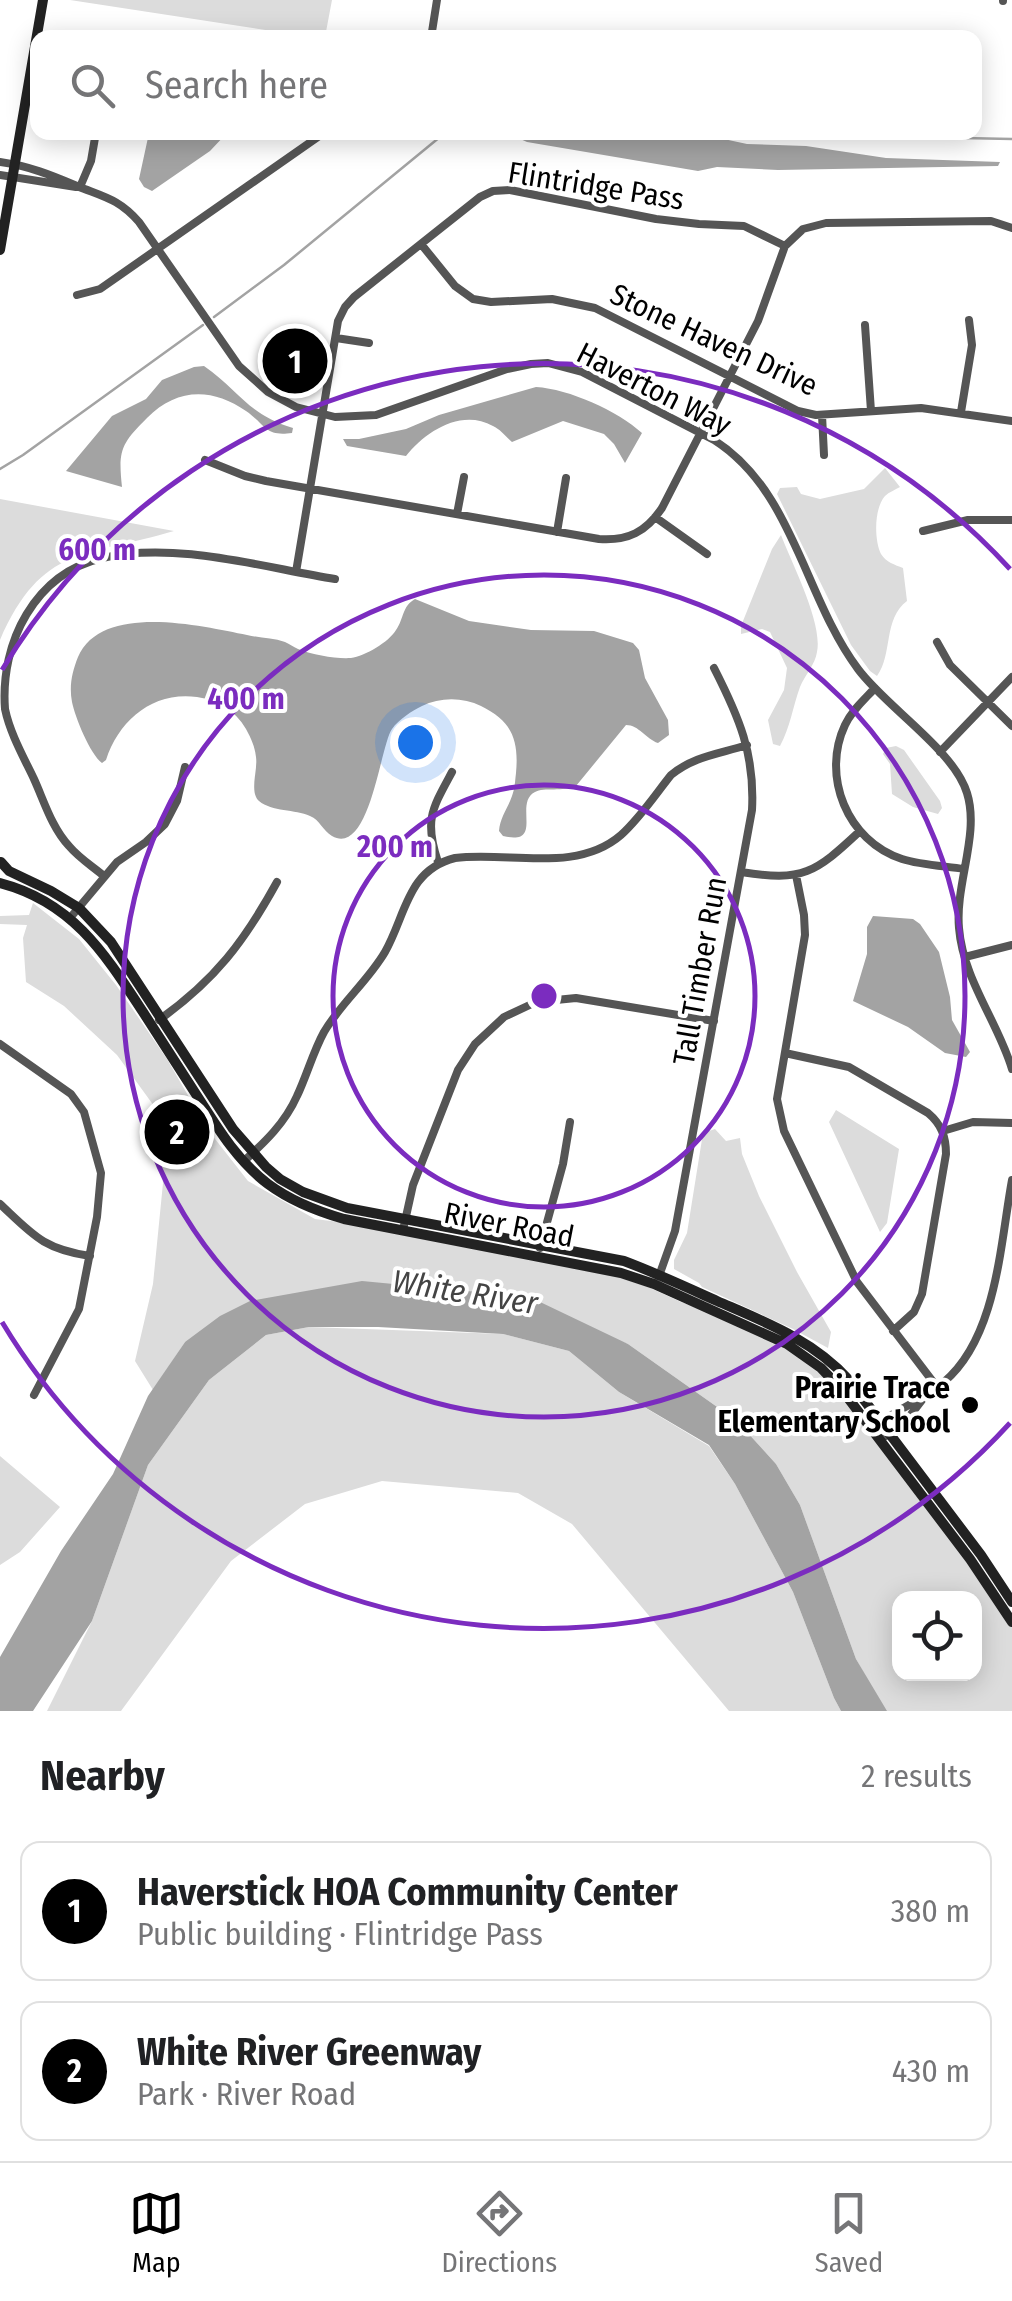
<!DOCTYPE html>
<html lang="en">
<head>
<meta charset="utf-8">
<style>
	:root { --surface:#fff; --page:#f2f2f2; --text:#202124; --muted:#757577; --line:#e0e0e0; --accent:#000 }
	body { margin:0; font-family:"Fira Sans Condensed",sans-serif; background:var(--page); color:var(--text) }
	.controls { position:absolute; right:30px; bottom:30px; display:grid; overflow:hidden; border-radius:20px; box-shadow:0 5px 25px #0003 }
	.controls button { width:90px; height:90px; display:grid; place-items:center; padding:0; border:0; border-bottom:2px solid var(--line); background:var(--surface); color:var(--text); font:50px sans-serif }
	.you { position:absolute; left:415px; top:742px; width:35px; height:35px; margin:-25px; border:8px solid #fff; border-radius:50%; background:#1a73e8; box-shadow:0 0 0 15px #1a73e833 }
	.badge { display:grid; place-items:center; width:65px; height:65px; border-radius:50%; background:var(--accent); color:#fff; font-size:32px; font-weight:700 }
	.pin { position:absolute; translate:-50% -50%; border:5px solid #fff; box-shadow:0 2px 10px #0006 }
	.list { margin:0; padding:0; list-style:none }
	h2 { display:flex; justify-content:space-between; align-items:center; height:130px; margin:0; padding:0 40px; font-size:42px }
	h2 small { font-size:32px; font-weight:400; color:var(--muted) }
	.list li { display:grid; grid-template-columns:65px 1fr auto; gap:30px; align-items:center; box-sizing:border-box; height:140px; margin:0 20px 20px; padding:0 20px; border:2px solid var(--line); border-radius:20px }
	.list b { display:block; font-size:38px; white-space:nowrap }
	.list p { margin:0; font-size:32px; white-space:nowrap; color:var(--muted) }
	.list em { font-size:32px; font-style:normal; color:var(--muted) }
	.icon { flex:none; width:55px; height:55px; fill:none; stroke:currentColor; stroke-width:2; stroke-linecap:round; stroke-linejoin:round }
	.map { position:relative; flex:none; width:1012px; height:1711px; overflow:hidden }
	.search { position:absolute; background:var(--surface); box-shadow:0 5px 25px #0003; left:30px; right:30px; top:30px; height:110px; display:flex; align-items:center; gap:25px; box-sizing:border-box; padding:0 35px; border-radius:20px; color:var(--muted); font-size:38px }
	.sheet { height:450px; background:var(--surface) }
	nav { display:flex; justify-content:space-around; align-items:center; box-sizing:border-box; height:140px; border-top:2px solid var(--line); background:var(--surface); font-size:28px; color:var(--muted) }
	nav a { display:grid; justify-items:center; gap:5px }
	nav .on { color:var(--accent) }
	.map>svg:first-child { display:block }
	.green { fill:#dcdcdc; fill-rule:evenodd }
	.water { fill:#a3a3a3 }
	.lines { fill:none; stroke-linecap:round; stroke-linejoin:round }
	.stream { stroke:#a3a3a3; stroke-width:2.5 }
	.minor { stroke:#555; stroke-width:8 }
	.secondary { stroke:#222; stroke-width:10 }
	.ring { fill:none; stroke:#7b2cbf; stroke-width:5 }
	.poi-dot { fill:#000; stroke:#fff; stroke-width:4 }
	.labels { text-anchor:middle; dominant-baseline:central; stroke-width:8; stroke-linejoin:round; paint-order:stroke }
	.street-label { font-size:30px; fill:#000; stroke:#fff }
	.poi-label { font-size:30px; font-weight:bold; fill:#000; stroke:#fff; text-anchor:end }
	.water-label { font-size:32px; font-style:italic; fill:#444; stroke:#fff }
	.centre { fill:#7b2cbf; stroke:#fff; stroke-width:5 }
	.ring-label { font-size:30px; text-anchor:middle; font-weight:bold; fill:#7b2cbf; stroke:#fff; stroke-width:8; stroke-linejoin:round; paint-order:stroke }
</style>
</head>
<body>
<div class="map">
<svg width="1012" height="1711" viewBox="0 0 1012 1711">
	<rect width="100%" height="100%" fill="#fff"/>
	<path class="green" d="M70,0h262l-7,37 -7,1z
		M885,468l15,19c-5,3 -11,5 -15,9 -11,12 -11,44 -4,58 5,8 14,11 22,14l4,33c-24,18 -14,53 -30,75l-7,-5 -19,-26 -74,-151 3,-6 17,-1 4,7 19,5 44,-10z
		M0,499l174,32c-88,26 -132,13 -174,109z
		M781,535c11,29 42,88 36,117 -2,13 -12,23 -17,35 -7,19 -10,41 -20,59l-7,-2 -5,-24 16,-30 3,-22 -17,-36 -8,-3 -21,5v-8l31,-77z
		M896,746l8,4 36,51 2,7 -4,6 -25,-7 -21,-13 -2,-30 -7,-10 3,-6z
		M33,903l46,36 37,46 51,74 41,71 40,51 67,38 88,11 180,35 65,22 33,15 80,30 60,36 191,253v90h-127l-29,-52 -56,-154 -24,-41 -39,-43 -109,-77 -140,-51 -303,49 -32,48 -18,-29 18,-77 10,-101 -9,-77 -37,-51 -53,-49 -38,-24 -3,-44 4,-13 -27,-1v-8l29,-1zM900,1598h74v76h-74z
		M836,1110l63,39 -12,74 -7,9 -51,-110z
		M715,1129l11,12 14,-3 2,16 17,42 38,76 34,60 -3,16 -35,-19 -91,-42 -3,-4 -25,-14v-9l13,-27 16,-100z
		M309,1327l194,7 66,17 50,41 90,54 26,38 58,108 41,106 7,13h-112l-157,-187 -54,-31 -136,-12 -77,23 -74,57 -110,150h-74l45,-90 56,-156 61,-85 57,-45z
		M0,1456l60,51 -40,45 -20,13z"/>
	<path class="water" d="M149,133l77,-1v2l-16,17 -58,40 -8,-4 -5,-8z
		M507,133h189l51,11 59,2 80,12 114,4 -2,4 -220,4 -61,-3 -19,4 -171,-29z
		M204,366c36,25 44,49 89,62l-1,5c-27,4 -26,-8 -46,-22 -34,-24 -70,-23 -99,7 -26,26 -29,32 -25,69l-56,-16 46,-55 34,-17 16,-19 32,-13z
		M536,387c33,2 82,24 106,46l-17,30 -11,-19 -10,-10 -41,-13 -51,21c-6,-5 -12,-13 -19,-16 -32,-18 -68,6 -87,30l-59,-10 -4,-7h16l47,-10 33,-14z
		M415,599l54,22 62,9 63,1 39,12 6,7 6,28 23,42 1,15 -11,8c-12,-4 -19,-18 -32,-18l-50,61c-13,6 -32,1 -41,6 -22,11 10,54 -32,44l-4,-5c1,-14 9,-23 13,-35 3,-8 3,-15 4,-23 3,-33 -4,-52 -35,-67 -18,-9 -41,-9 -59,0 -10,5 -23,13 -30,23 -12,17 -22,128 -60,107 -9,-5 -12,-16 -22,-20 -15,-7 -38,-4 -51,-15 -10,-9 -1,-31 -3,-44 -1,-10 -5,-19 -10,-28 -11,-19 -28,-29 -49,-32 -44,-6 -78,23 -91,63l-4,3c-12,-9 -27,-46 -30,-61 -3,-16 0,-30 6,-45 24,-55 124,-31 169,-22 13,3 26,3 38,7 5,2 8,5 13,7 15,6 38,10 53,9 14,-2 38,-16 45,-28 8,-11 6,-24 19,-31z
		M873,916l40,3 7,5 19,28 11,45 2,23 18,32 -4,5 -21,-4 -37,-26 -55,-26 14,-47v-27z
		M362,1281l126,12 50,8 90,43 109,77 39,43 24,41 56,154 31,52h-46l-7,-13 -41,-106 -58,-108 -26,-39 -90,-53 -50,-41 -66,-17 -125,-7h-69l-43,8 -57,45 -61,85 -56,156 -59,90h-33v-54l61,-106 52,-77 35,-78 37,-54 35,-26 30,-15z"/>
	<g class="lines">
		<path class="stream" d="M855,132l57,5 100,2
			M214,317l70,-52 162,-133
			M0,469l23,-14 180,-130"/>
		<path class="minor" d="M1003,0v1
			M431,38l6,-38
			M0,162c29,4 51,13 77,24 27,11 42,13 62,36l100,144 29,26 28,15 39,10 41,-2 131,-46 24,-5 17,-1 34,9 132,68c80,51 90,157 144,229 28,38 96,81 109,124 13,41 -12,91 -8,135 4,51 39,94 53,141
			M0,175l76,12
			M80,187l11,-26 5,-29
			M421,244l34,42 18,13 18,3 61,-3 43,9 203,103 18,4 105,-7 91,13
			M77,295l23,-6 225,-157
			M865,325l6,86
			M336,338l33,5
			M961,412l11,-67 -3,-25
			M822,415l2,40
			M205,460l40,16 21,5 333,58c29,2 47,-7 63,-31l96,-187 27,-75 18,-17 23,-6 165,-2 21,7
			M457,514l7,-37
			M655,517l52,37
			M923,531l45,-11h44
			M557,532l9,-54
			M296,572l42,-251 7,-14 9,-10 126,-100 13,-6 17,-1 146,29 43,5 45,2 41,20
			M937,642l13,23 62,61
			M875,688c-11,12 -23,22 -30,37 -24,51 2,116 57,134 19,6 42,7 62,10
			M940,752l72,-75
			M438,862c-14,-42 -6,-53 14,-90
			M741,872c62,10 74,1 119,-41
			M796,875l8,40 1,20 -28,164 7,32 73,151 80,105
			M104,876c-12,-10 -25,-18 -35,-30 -17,-18 -25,-45 -35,-67 -11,-23 -24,-46 -29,-70 -5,-67 30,-135 97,-151 73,-17 159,9 233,21
			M70,918l47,-56 29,-20 19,-18 12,-23 8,-34
			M965,957l47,-12
			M159,1020c56,-40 85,-78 118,-138
			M0,1044l71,50 13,18 17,61 -4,44 -18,92 -45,86
			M785,1053l64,14 79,46c13,11 18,23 18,41l-24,140 -8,18 -21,19
			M943,1131l30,-9 39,1
			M244,1161c21,-19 41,-38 53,-65 10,-21 16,-44 27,-64 17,-29 44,-51 61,-80 21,-37 22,-82 70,-94 53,-7 121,16 166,-23 19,-17 34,-40 50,-60 23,-19 48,-21 76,-30
			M0,1204c33,31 43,45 90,52
			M403,1230l10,-45 45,-115 17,-26 29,-27 32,-15 40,-4 138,23
			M540,1248l23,-84 7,-42
			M659,1276l16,-45 77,-421c3,-56 -13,-93 -38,-142
			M879,1423c21,-15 45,-24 65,-41 53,-45 56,-137 68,-202
			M886,1436l23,-19 13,-17"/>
		<path class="secondary" d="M0,250l43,-250
			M1,862l8,9 42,20 28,17 32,34 122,187 33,38 14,12 23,13 44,16 277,53c32,12 62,26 93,40 48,21 96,39 132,79l132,175 31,47
			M0,883c73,19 105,71 143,129 19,30 39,60 58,90 19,30 38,60 67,82 23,17 48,27 76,35l277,54 33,11 133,60 34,24 21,22 128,169 42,63"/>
	</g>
	<g class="ring">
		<circle cx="544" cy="996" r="211"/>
		<circle cx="544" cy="996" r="421"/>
		<path d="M1010 1423A632 632 0 0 1 2 1322M2 670A632 632 0 0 1 1010 569"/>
	</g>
	<circle class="poi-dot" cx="970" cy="1405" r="10"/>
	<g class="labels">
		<g class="street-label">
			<text transform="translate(596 186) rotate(9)">Flintridge Pass</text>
			<text transform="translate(714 340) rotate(25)">Stone Haven Drive</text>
			<text transform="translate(654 389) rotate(27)">Haverton Way</text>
			<text transform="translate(700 971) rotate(-80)">Tall Timber Run</text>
			<text transform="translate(509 1225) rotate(11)">River Road</text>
		</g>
		<g class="poi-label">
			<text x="950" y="1388">Prairie Trace<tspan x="950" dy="34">Elementary School</tspan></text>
		</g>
		<g class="water-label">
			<text transform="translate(465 1292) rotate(9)">White River</text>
		</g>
	</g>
	<circle cx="544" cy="996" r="15" class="centre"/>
	<g class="ring-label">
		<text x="97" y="560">600 m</text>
		<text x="246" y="709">400 m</text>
		<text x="395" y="857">200 m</text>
	</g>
</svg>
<div class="controls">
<button><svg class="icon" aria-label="locate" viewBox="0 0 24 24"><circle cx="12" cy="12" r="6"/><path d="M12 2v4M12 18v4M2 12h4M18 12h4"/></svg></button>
</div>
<div class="you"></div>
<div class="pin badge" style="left:295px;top:361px">1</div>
<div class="pin badge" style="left:177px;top:1132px">2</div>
<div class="search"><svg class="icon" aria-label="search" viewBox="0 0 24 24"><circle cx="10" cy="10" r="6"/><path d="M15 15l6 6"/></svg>Search here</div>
</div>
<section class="sheet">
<h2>Nearby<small>2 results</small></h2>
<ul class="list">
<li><span class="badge">1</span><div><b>Haverstick HOA Community Center</b><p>Public building · Flintridge Pass</p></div><em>380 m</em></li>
<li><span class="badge">2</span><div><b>White River Greenway</b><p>Park · River Road</p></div><em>430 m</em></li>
</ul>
</section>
<nav>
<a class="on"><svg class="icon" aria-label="map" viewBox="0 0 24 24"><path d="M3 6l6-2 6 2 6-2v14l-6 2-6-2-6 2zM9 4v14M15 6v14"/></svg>Map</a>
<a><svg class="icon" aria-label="directions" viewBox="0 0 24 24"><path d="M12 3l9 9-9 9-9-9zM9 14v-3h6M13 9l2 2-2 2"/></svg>Directions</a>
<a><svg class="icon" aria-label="saved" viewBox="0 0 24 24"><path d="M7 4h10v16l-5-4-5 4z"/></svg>Saved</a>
</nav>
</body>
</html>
